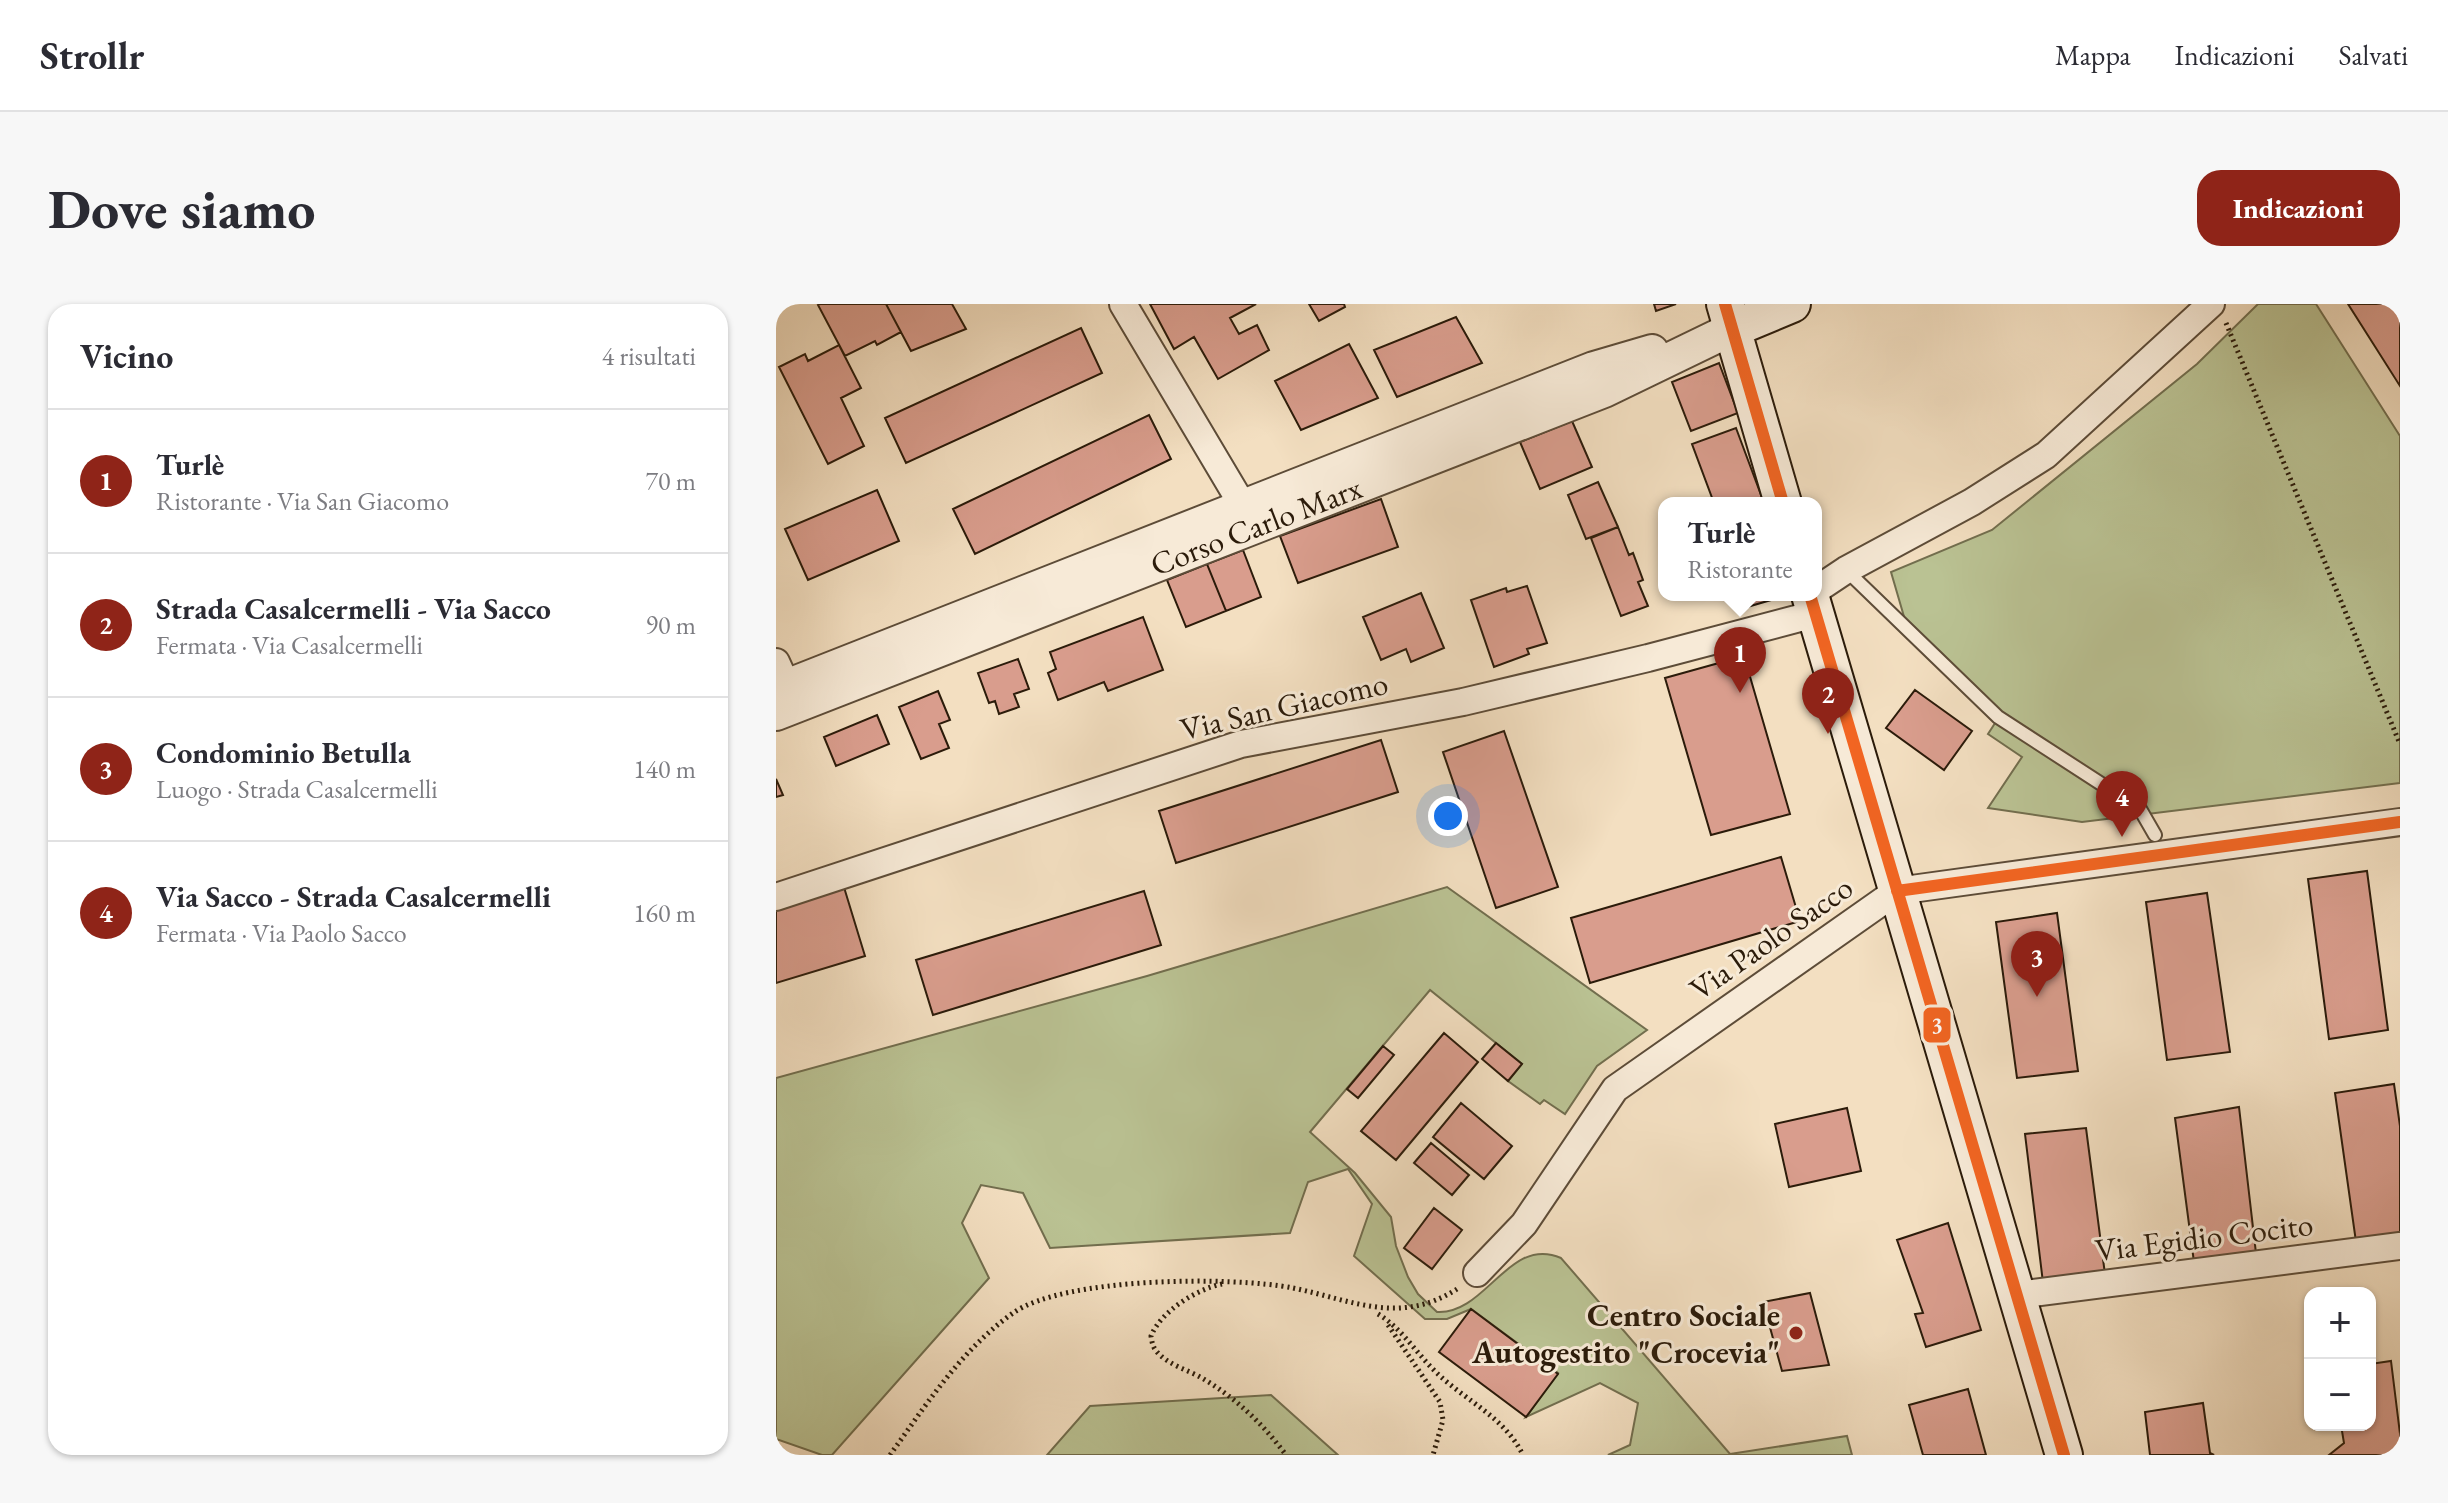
<!DOCTYPE html>
<html lang="it">
<head>
<meta charset="utf-8">
<style>
	:root { --surface:#fff; --page:#f7f7f7; --text:#2b2b33; --muted:#7c7c81; --line:#e1e1e2; --accent:#8f2418 }
	body { margin:0; font-family:"EB Garamond",serif; background:var(--page); color:var(--text) }
	.controls { position:absolute; right:24px; bottom:24px; display:grid; overflow:hidden; border-radius:16px; box-shadow:0 2px 6px #0004 }
	.controls button { width:72px; height:72px; display:grid; place-items:center; padding:0; border:0; border-bottom:2px solid var(--line); background:var(--surface); color:var(--text); font:40px sans-serif }
	.you { position:absolute; left:672px; top:512px; width:28px; height:28px; margin:-20px; border:6px solid #fff; border-radius:50%; background:#1a73e8; box-shadow:0 0 0 12px #1a73e833 }
	.badge { display:grid; place-items:center; width:52px; height:52px; border-radius:50%; background:var(--accent); color:#fff; font-size:26px; font-weight:700 }
	.pin { position:absolute; translate:-50% -66px; filter:drop-shadow(0 2px 4px #0008) }
	.pin::after { content:''; position:absolute; top:42px; width:28px; height:24px; background:inherit; clip-path:polygon(0 0,100% 0,50% 100%) }
	.popup { position:absolute; left:882px; top:193px; width:164px; height:104px; box-sizing:border-box; display:grid; place-content:center; border-radius:16px; background:var(--surface); filter:drop-shadow(0 2px 6px #0005); font-size:26px; white-space:nowrap; color:var(--muted) }
	.popup b { font-size:30px; color:var(--text) }
	.popup::after { content:''; position:absolute; left:50%; top:100%; margin-left:-16px; border:16px solid transparent; border-top-color:var(--surface) }
	.list { margin:0; padding:0; list-style:none }
	h2 { display:flex; justify-content:space-between; align-items:center; height:104px; margin:0; padding:0 32px; font-size:34px }
	h2 small { font-size:26px; font-weight:400; color:var(--muted) }
	.list li { display:grid; grid-template-columns:52px 1fr auto; gap:24px; align-items:center; box-sizing:border-box; height:144px; padding:0 32px; border-top:2px solid var(--line) }
	.list b { display:block; font-size:30px; white-space:nowrap }
	.list p { margin:0; font-size:26px; white-space:nowrap; color:var(--muted) }
	.list em { font-size:26px; font-style:normal; color:var(--muted) }
	.map { position:relative; flex:none; width:1624px; height:1151px; overflow:hidden; border-radius:24px }
	header { display:flex; align-items:center; gap:48px; box-sizing:border-box; height:112px; padding:0 40px; background:var(--surface); border-bottom:2px solid var(--line) }
	header strong { font-size:38px }
	nav { display:flex; gap:44px; margin-inline-start:auto; font-size:28px }
	.intro { display:flex; align-items:center; justify-content:space-between; box-sizing:border-box; height:192px; padding:0 48px }
	h1 { margin:0; font-size:56px }
	.button { padding:20px 36px; border-radius:24px; background:var(--accent); color:#fff; font-size:28px; font-weight:700 }
	main { display:flex; gap:48px; padding:0 48px }
	aside { flex:1; background:var(--surface); border-radius:24px; box-shadow:0 2px 6px #0004 }
	.map>svg:first-child { display:block }
	.green { fill:#bac293; stroke:#726e4e; stroke-width:2 }
	.building { fill:#d99d8d; stroke:#2b1b0a; stroke-width:2 }
	.lines { fill:none; stroke-linecap:round; stroke-linejoin:round }
	.service-casing { stroke:#5d4c38; stroke-width:16 }
	.minor-casing { stroke:#5d4c38; stroke-width:30 }
	.tertiary-casing { stroke:#5d4c38; stroke-width:36 }
	.secondary-casing { stroke:#2b1b0a; stroke-width:40 }
	.path { stroke:#2b1b0a; stroke-width:5; stroke-dasharray:2 4; stroke-linecap:butt }
	.service { stroke:#f7ead7; stroke-width:12 }
	.minor { stroke:#f7ead7; stroke-width:26 }
	.tertiary { stroke:#f7ead7; stroke-width:32 }
	.secondary { stroke:#f7ead7; stroke-width:36 }
	.bus-1-casing { stroke:#f7ead7; stroke-width:18 }
	.bus-1 { stroke:#f26522; stroke-width:12 }
	.poi-dot { fill:#8f2418; stroke:#f7ead7; stroke-width:3 }
	.labels { text-anchor:middle; dominant-baseline:central; stroke-width:6; stroke-linejoin:round; paint-order:stroke }
	.street-label { font-size:32px; fill:#2b1b0a; stroke:#f7ead7 }
	.poi-label { font-size:32px; font-weight:bold; fill:#2b1b0a; stroke:#f7ead7; text-anchor:end }
	.line-badge { stroke:#f7ead7; stroke-width:3 }
	.badge-label { font-size:22px; text-anchor:middle; font-weight:bold; fill:#fff }
</style>
</head>
<body>
<header>
<strong>Strollr</strong>
<nav><a>Mappa</a><a>Indicazioni</a><a>Salvati</a></nav>
</header>
<div class="intro"><h1>Dove siamo</h1><a class="button">Indicazioni</a></div>
<main>
<aside>
<h2>Vicino<small>4 risultati</small></h2>
<ul class="list">
<li><span class="badge">1</span><div><b>Turlè</b><p>Ristorante · Via San Giacomo</p></div><em>70 m</em></li>
<li><span class="badge">2</span><div><b>Strada Casalcermelli - Via Sacco</b><p>Fermata · Via Casalcermelli</p></div><em>90 m</em></li>
<li><span class="badge">3</span><div><b>Condominio Betulla</b><p>Luogo · Strada Casalcermelli</p></div><em>140 m</em></li>
<li><span class="badge">4</span><div><b>Via Sacco - Strada Casalcermelli</b><p>Fermata · Via Paolo Sacco</p></div><em>160 m</em></li>
</ul>
</aside>
<div class="map">
<svg width="1624" height="1151" viewBox="0 0 1624 1151">
	<rect width="100%" height="100%" fill="#f3dfc1"/>
	<filter id="stains"><feTurbulence type="fractalNoise" baseFrequency=".0025" numOctaves="4"/><feColorMatrix values="0 0 0 0 .2 0 0 0 0 .09 0 0 0 0 .02 0 0 0 .5 -.17"/></filter>
	<radialGradient id="worn" r=".72"><stop offset=".6" stop-color="#630" stop-opacity="0"/><stop offset="1" stop-color="#630" stop-opacity=".3"/></radialGradient>
	<path class="green" d="M1482,0h58l84,132v347l-318,39 -94,-14 34,-51 -34,-23 13,-20 -96,-94 -14,-48 101,-42 205,-166z
		M671,583l200,143 -50,36 -32,48 -21,-14 -4,4 -32,-23 14,-17 -92,-74 -120,142 45,41 36,44 5,29 12,31 10,17 19,18c49,3 72,-77 124,-54l169,196 117,-18 5,19h-244l22,-10 8,-42 -38,-20 -74,34 32,-44 -87,-64 -24,10h-22l-71,-63 18,-52 -24,-35 -40,13 -18,51 -240,15 -27,-55 -42,-8 -19,38 27,55 -157,177h-10l-46,-16v-361l371,-102z
		M495,1091l67,60h-291l43,-49z"/>
	<path class="building" d="M44,0h66l15,28 -24,13 -2,-4 -30,15 -27,-51z
		M110,0h66l14,25 -55,22z
		M374,0h106l-26,14 9,16 18,-9 12,25 -51,29 -24,-42 -20,12z
		M533,0h35l1,3 -26,14z
		M878,0h22l-20,7z
		M1572,0h52v82z
		M680,13l26,46 -85,34 -23,-47z
		M305,24l21,45 -196,90 -21,-45z
		M573,40l29,54 -77,32 -26,-49z
		M63,41l22,43 -20,10 23,48 -36,18 -49,-97 26,-13 3,7z
		M943,59l19,50 -47,18 -19,-49z
		M373,111l22,44 -196,95 -22,-45z
		M796,117l20,46 -52,22 -20,-47z
		M960,124l28,75h-50l-22,-59z
		M822,178l20,45 -32,12 -18,-44z
		M101,186l22,51 -91,39 -23,-51z
		M605,195l17,48 -100,36 -18,-47z
		M842,223l11,28 4,-2 10,27 -5,2 10,24 -27,10 -30,-78z
		M467,246l18,47 -35,14 -19,-47z
		M431,260l19,47 -40,16 -19,-47z
		M751,282l20,57 -20,6 2,5 -35,13 -23,-67 35,-12 1,4z
		M645,289l23,55 -33,14 -5,-13 -25,11 -18,-43z
		M956,291h56l-51,15z
		M367,313l20,53 -55,21 -4,-9 -46,18 -10,-27 8,-4 -6,-17z
		M968,352l46,158 -79,21 -46,-157z
		M242,355l11,30 -15,5 5,13 -20,7 -4,-13 -6,2 -11,-30z
		M1139,386l57,41 -28,39 -58,-42z
		M162,387l12,29 -11,4 10,24 -28,11 -22,-52z
		M101,411l12,29 -53,22 -12,-29z
		M728,427l54,156 -62,21 -53,-156z
		M605,436l17,52 -222,71 -17,-52z
		M0,475l7,16 -7,2z
		M1005,553l19,64 -210,62 -19,-65z
		M1591,567l21,159 -59,9 -21,-160z
		M67,580l22,72 -89,27v-79z
		M368,587l17,54 -228,70 -17,-55z
		M1431,589l23,159 -63,8 -21,-158z
		M1281,609l21,158 -61,7 -21,-156z
		M668,729l34,29 -82,98 -35,-29z
		M720,739l26,21 -14,17 -26,-22z
		M607,742l11,9 -36,43 -11,-9z
		M1618,780l6,42v118l-43,5 -22,-156z
		M685,799l51,43 -28,33 -51,-42z
		M1463,803l18,155 -62,8 -20,-152z
		M1071,804l14,63 -72,16 -14,-63z
		M1310,824l20,154 -62,9 -19,-157z
		M655,839l38,32 -17,20 -38,-32z
		M658,904l28,22 -30,39 -28,-21z
		M1172,919l33,107 -55,17 -11,-33 8,-1 -26,-73z
		M1034,989l19,72 -47,6 -19,-69z
		M695,1005l87,65 -32,43 -87,-65z
		M1615,1057l9,73v21h-71l15,-12 -3,-18h29v-61z
		M1192,1085l18,66h-63l-14,-50z
		M1427,1099l7,50 4,2h-64l-5,-43z"/>
	<g class="lines">
		<defs>
			<path id="service" d="M1070,266l152,147 142,92 15,26"/>
			<path id="minor" d="M347,0l120,202
				M1040,286l30,-20 126,-68 74,-47 165,-151
				M0,358l11,24
				M0,593l465,-153 222,-42 185,-44 167,-44
				M701,969l47,-49 91,-135 282,-198 503,-69
				M1241,991l383,-49"/>
			<path id="tertiary" d="M0,386l818,-322 58,-17
				M0,410l828,-323 128,-62"/>
			<path id="secondary" d="M949,0l58,199
				M956,25l60,-25
				M1034,291l254,860"/>
		</defs>
		<use href="#service" class="service-casing"/>
		<use href="#minor" class="minor-casing"/>
		<use href="#tertiary" class="tertiary-casing"/>
		<use href="#secondary" class="secondary-casing"/>
		<path class="path" d="M1450,19l174,421
			M446,980c-25,5 -61,27 -71,52 1,7 2,12 7,17 11,12 30,17 44,25 34,20 61,46 84,77
			M602,1010c25,15 40,42 61,61 29,27 66,43 84,80
			M612,1021l52,77 3,18 -10,35
			M114,1151c36,-50 71,-105 123,-142 51,-36 219,-37 280,-25 59,12 106,38 164,1"/>
		<use href="#service" class="service"/>
		<use href="#minor" class="minor"/>
		<use href="#tertiary" class="tertiary"/>
		<use href="#secondary" class="secondary"/>
		<defs>
			<path id="bus-1" d="M949,0l58,199
				M1034,291l254,860
				M1121,587l503,-69"/>
		</defs>
		<use href="#bus-1" class="bus-1-casing"/>
		<use href="#bus-1" class="bus-1"/>
	</g>
	<circle class="poi-dot" cx="1020" cy="1029" r="8"/>
	<g class="labels">
		<g class="street-label">
			<text transform="translate(480 222) rotate(-21)">Corso Carlo Marx</text>
			<text transform="translate(508 402) rotate(-13)">Via San Giacomo</text>
			<text transform="translate(995 634) rotate(-35)">Via Paolo Sacco</text>
			<text transform="translate(1428 933) rotate(-7)">Via Egidio Cocito</text>
		</g>
		<g class="poi-label">
			<text x="1004" y="1011">Centro Sociale<tspan x="1004" dy="37">Autogestito "Crocevia"</tspan></text>
		</g>
	</g>
	<rect class="line-badge" x="1146" y="702" width="30" height="38" rx="8" fill="#f26522"/>
	<g class="badge-label">
		<text x="1161" y="729">3</text>
	</g>
	<rect width="100%" height="100%" filter="url(#stains)"/>
	<rect width="100%" height="100%" fill="url(#worn)"/>
</svg>
<div class="controls">
<button>+</button>
<button>−</button>
</div>
<div class="you"></div>
<div class="pin badge" style="left:964px;top:389px">1</div>
<div class="popup"><b>Turlè</b>Ristorante</div>
<div class="pin badge" style="left:1052px;top:430px">2</div>
<div class="pin badge" style="left:1261px;top:693px">3</div>
<div class="pin badge" style="left:1346px;top:533px">4</div>
</div>
</main>
</body>
</html>
